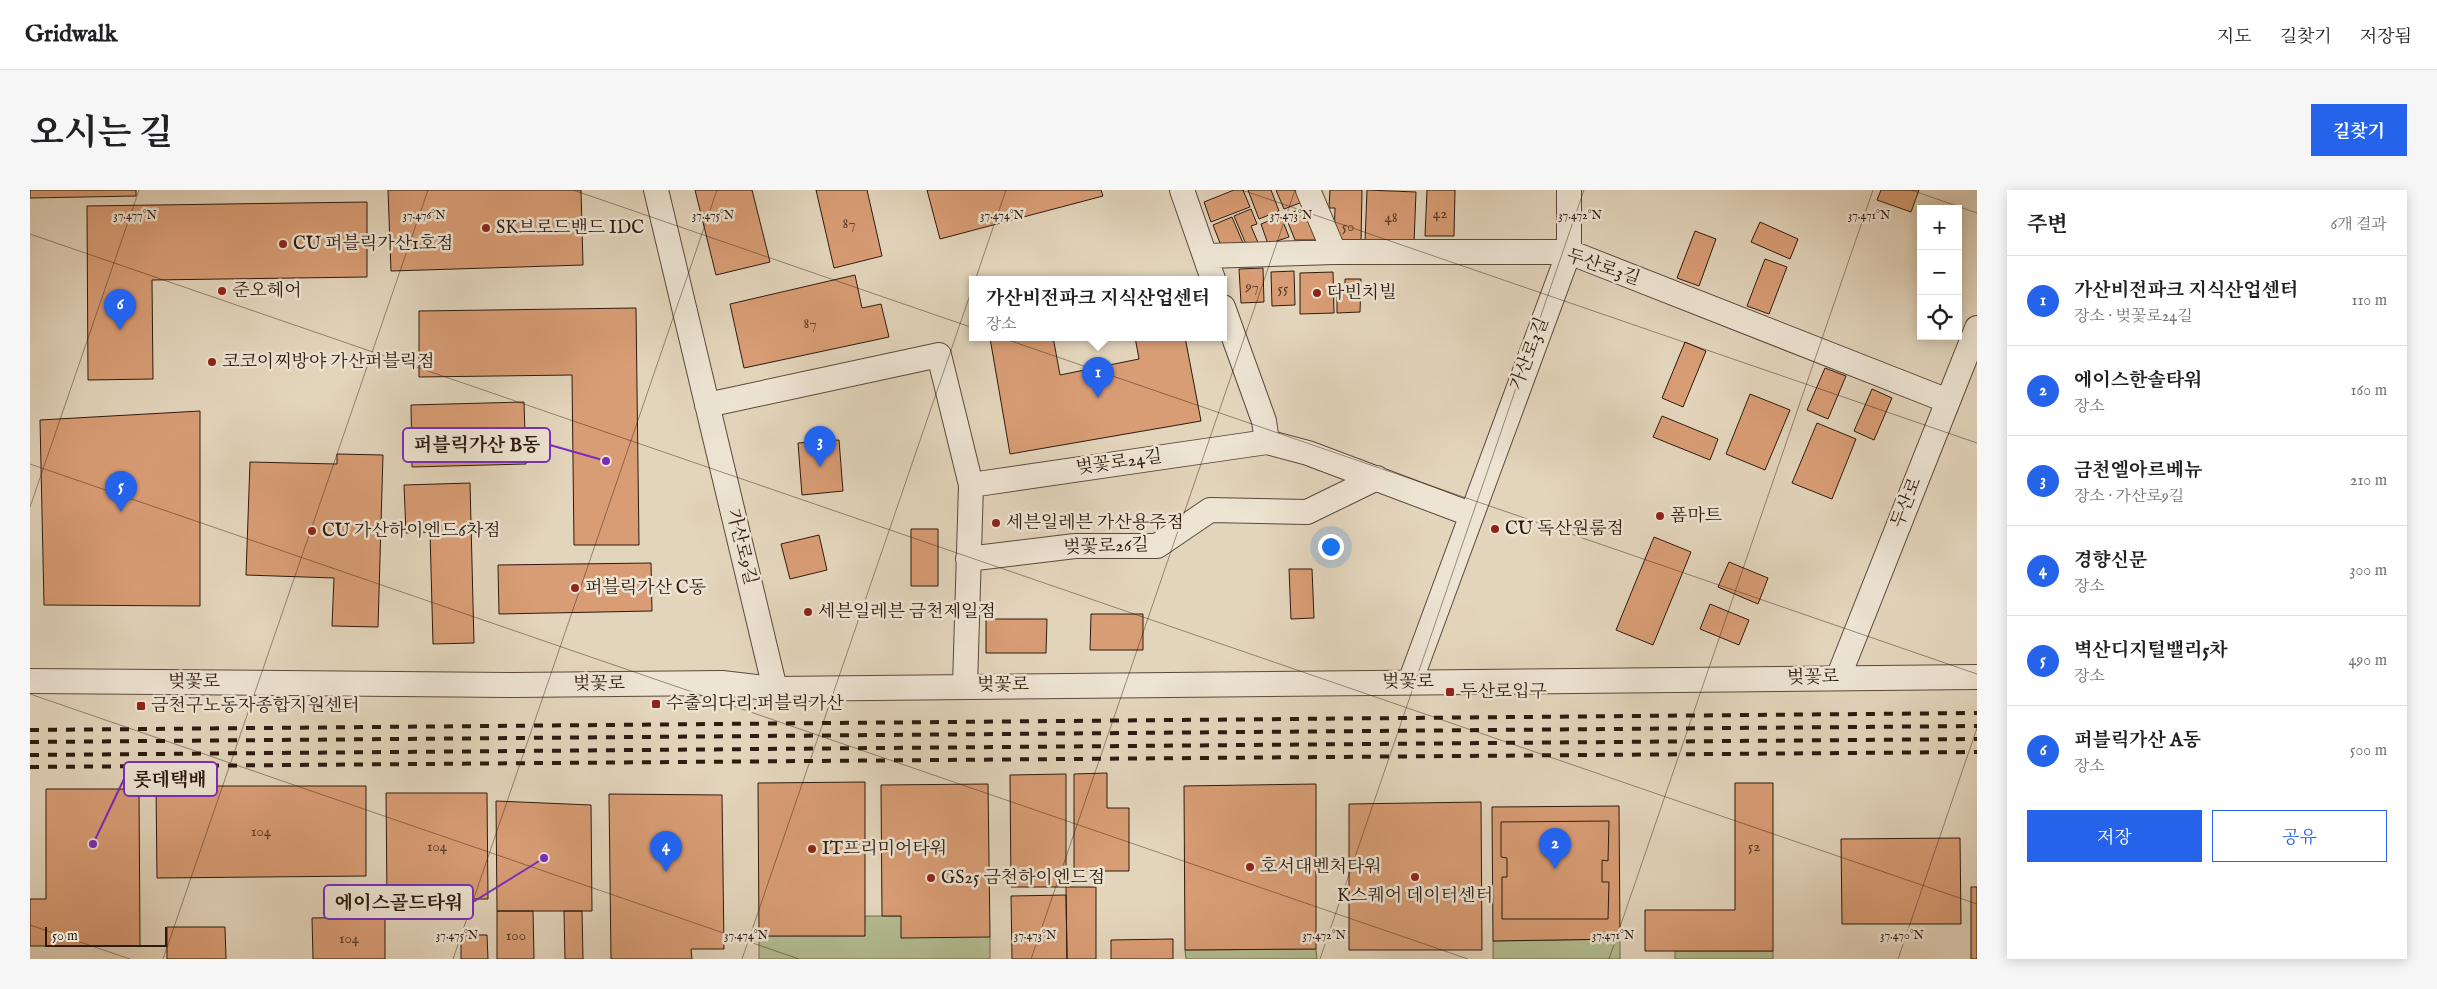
<!DOCTYPE html>
<html lang="ko">
<head>
<meta charset="utf-8">
<style>
	:root { --surface:#fff; --page:#f6f6f6; --text:#202124; --muted:#757577; --line:#e0e0e0; --accent:#2563eb }
	body { margin:0; font-family:"IM FELL English","Noto Serif KR",serif; background:var(--page); color:var(--text) }
	.controls { position:absolute; right:15px; top:15px; display:grid; overflow:hidden; border-radius:0px; box-shadow:0 2px 12px #0003 }
	.controls button { width:45px; height:45px; display:grid; place-items:center; padding:0; border:0; border-bottom:1px solid var(--line); background:var(--surface); color:var(--text); font:25px sans-serif }
	.scale { position:absolute; left:15px; bottom:12px; width:122px; box-sizing:border-box; padding-left:5px; border:2px solid #2e1a0f; border-top:0; font-size:14px; line-height:18px; white-space:nowrap; color:#2e1a0f; -webkit-text-stroke:4px #ede4d3; paint-order:stroke }
	.you { position:absolute; left:1300px; top:356px; width:18px; height:18px; margin:-12px; border:4px solid #fff; border-radius:50%; background:#1a73e8; box-shadow:0 0 0 8px #1a73e833 }
	.badge { display:grid; place-items:center; width:32px; height:32px; border-radius:50%; background:var(--accent); color:#fff; font-size:16px; font-weight:700 }
	.pin { position:absolute; translate:-50% -41px; filter:drop-shadow(0 1px 2px #0008) }
	.pin::after { content:''; position:absolute; top:26px; width:18px; height:15px; background:inherit; clip-path:polygon(0 0,100% 0,50% 100%) }
	.popup { position:absolute; left:939px; top:86px; width:258px; height:65px; box-sizing:border-box; display:grid; place-content:center; border-radius:0px; background:var(--surface); filter:drop-shadow(0 1px 4px #0005); font-size:16px; white-space:nowrap; color:var(--muted) }
	.popup b { font-size:19px; color:var(--text) }
	.popup::after { content:''; position:absolute; left:50%; top:100%; margin-left:-10px; border:10px solid transparent; border-top-color:var(--surface) }
	.list { margin:0; padding:0; list-style:none }
	h2 { display:flex; justify-content:space-between; align-items:center; height:65px; margin:0; padding:0 20px; font-size:21px }
	h2 small { font-size:16px; font-weight:400; color:var(--muted) }
	.list li { display:grid; grid-template-columns:32px 1fr auto; gap:15px; align-items:center; box-sizing:border-box; height:90px; padding:0 20px; border-top:1px solid var(--line) }
	.list b { display:block; font-size:19px; white-space:nowrap }
	.list p { margin:0; font-size:16px; white-space:nowrap; color:var(--muted) }
	.list em { font-size:16px; font-style:normal; color:var(--muted) }
	.actions { display:flex; gap:10px; padding:15px 20px }
	.actions a { flex:1; padding:11px 0; border:1px solid var(--accent); border-radius:0px; text-align:center; font-size:18px; color:var(--accent) }
	.actions .main { background:var(--accent); color:#fff }
	.icon { flex:none; width:28px; height:28px; fill:none; stroke:currentColor; stroke-width:2; stroke-linecap:round; stroke-linejoin:round }
	.map { position:relative; flex:none; width:1947px; height:769px; overflow:hidden; border-radius:0px }
	header { display:flex; align-items:center; gap:30px; box-sizing:border-box; height:70px; padding:0 25px; background:var(--surface); border-bottom:1px solid var(--line) }
	header strong { font-size:24px }
	nav { display:flex; gap:28px; margin-inline-start:auto; font-size:18px }
	.intro { display:flex; align-items:center; justify-content:space-between; box-sizing:border-box; height:120px; padding:0 30px }
	h1 { margin:0; font-size:35px }
	.button { padding:12px 22px; border-radius:0px; background:var(--accent); color:#fff; font-size:18px; font-weight:700 }
	main { display:flex; gap:30px; padding:0 30px }
	aside { flex:1; background:var(--surface); border-radius:0px; box-shadow:0 2px 12px #0003 }
	.map>svg:first-child { display:block }
	.green { fill:#b3bd91; stroke:#706c50 }
	.building { fill:#d99d75; stroke:#2e1a0f }
	.lines { fill:none; stroke-linecap:round; stroke-linejoin:round }
	.minor-casing { stroke:#5b493a; stroke-width:26 }
	.minor { stroke:#ede4d3; stroke-width:24 }
	.rail { stroke:#2e1a0f; stroke-width:4; stroke-dasharray:9 9; stroke-linecap:butt }
	.ticks { fill:none; stroke:#2e1a0f; stroke-width:1; stroke-opacity:0.45 }
	.poi-dot { fill:#8f2418; stroke:#ede4d3; stroke-width:2 }
	.labels { text-anchor:middle; dominant-baseline:central; stroke-width:5; stroke-linejoin:round; paint-order:stroke }
	.number-label { font-size:15px; fill:#593b28 }
	.poi-label { font-size:18px; fill:#2e1a0f; stroke:#ede4d3; text-anchor:start }
	.street-label { font-size:18px; fill:#2e1a0f; stroke:#ede4d3 }
	.ticks-label { font-size:12px; text-anchor:middle; fill:#2e1a0f; stroke:#ede4d3; stroke-width:5; stroke-linejoin:round; paint-order:stroke }
	.leader { fill:none; stroke:#7b2cbf; stroke-width:2 }
	.callout-dot { fill:#7b2cbf; stroke:#ede4d3; stroke-width:2 }
	.callout { fill:#ede4d3; stroke:#7b2cbf; stroke-width:2 }
	.callout-label { font-size:19px; text-anchor:middle; font-weight:bold; fill:#2e1a0f }
</style>
</head>
<body>
<header>
<strong>Gridwalk</strong>
<nav><a>지도</a><a>길찾기</a><a>저장됨</a></nav>
</header>
<div class="intro"><h1>오시는 길</h1><a class="button">길찾기</a></div>
<main>
<div class="map">
<svg width="1947" height="769" viewBox="0 0 1947 769">
	<rect width="100%" height="100%" fill="#e3d5bc"/>
	<filter id="stains"><feTurbulence type="fractalNoise" baseFrequency=".004" numOctaves="4"/><feColorMatrix values="0 0 0 0 .2 0 0 0 0 .09 0 0 0 0 .02 0 0 0 .5 -.17"/></filter>
	<radialGradient id="worn" r=".72"><stop offset=".6" stop-color="#630" stop-opacity="0"/><stop offset="1" stop-color="#630" stop-opacity=".3"/></radialGradient>
	<path class="green" d="M835,726h36l89,21v22h-231v-23h105z
		M1590,749v20h-127v-18z
		M1286,759l1,10h-131l-1,-9z
		M1645,761h98v8h-98z"/>
	<path class="building" d="M0,0h106v6l-106,2z
		M358,0h193l2,75 -192,6z
		M665,0h57l18,72 -54,13z
		M786,0h51l15,66 -48,12z
		M897,0h174l2,6 -163,43z
		M1204,0h9l7,17 -39,15 -7,-20z
		M1218,0h23l8,21 -20,8z
		M1246,0h24l5,11 -21,8z
		M1300,0h32l-1,53h-27l1,-35h-6z
		M1337,0l49,2 -2,51 -49,-1z
		M1397,0h28l-1,46h-29z
		M1851,0h38l-8,22 -34,-12z
		M337,12v75l-215,3 1,99 -65,1 -1,-174z
		M1274,18l13,32h-22l-10,-25z
		M1221,19l6,15 -6,2 8,19 -11,4 -14,-33z
		M1251,26l8,21 -21,7 -7,-20z
		M1202,27l11,26 -14,5 -9,-5 -7,-18z
		M1730,32l38,17 -8,20 -39,-17z
		M1665,41l21,8 -17,47 -22,-8z
		M1735,69l22,8 -18,47 -22,-8z
		M1233,78l1,34 -23,1 -2,-34z
		M1264,81l1,34 -23,1 -1,-34z
		M1303,82l1,41 -34,1v-41z
		M825,85l7,33 19,-4 8,33 -145,31 -14,-64z
		M1315,89h16l-1,33 -23,1v-24h8z
		M606,118l3,237h-65l-2,-170 -153,2v-66z
		M967,147h56l7,38 79,-16 -4,-22h50l16,84 -191,33 -20,-116z
		M1655,152l21,9 -23,56 -21,-9z
		M1795,178l21,8 -18,43 -21,-9z
		M1842,199l20,9 -18,42 -20,-9z
		M1720,204l40,16 -25,60 -39,-16z
		M494,212l2,62 -114,3 -1,-62z
		M170,221v195l-156,-1 -4,-185z
		M1632,226l56,23 -8,21 -57,-23z
		M1787,233l39,16 -24,60 -40,-16z
		M809,250l4,51 -41,4 -4,-52z
		M307,264l46,1 -5,172 -46,-1 2,-48 -88,-3 4,-113 87,2z
		M440,293l4,160 -41,1 -3,-112 -24,1 -2,-48z
		M881,339h27v57h-27z
		M789,345l8,35 -37,9 -9,-35z
		M1624,347l37,15 -38,93 -37,-15z
		M1699,372l39,16 -10,26 -40,-17z
		M621,373l1,48 -153,3 -1,-49z
		M1259,379h23l2,49 -23,1z
		M1680,414l39,16 -10,25 -39,-16z
		M1061,424h52v36h-53z
		M956,429h61l-1,34h-60z
		M1077,583v35h22v63h-55v-97z
		M1036,584v113h-55l-1,-112z
		M835,592v154h-106l-1,-153z
		M1705,593h38v168h-128v-41h90z
		M958,594l2,153 -89,1v-22h-19l-1,-131z
		M1286,594v165l-131,1 -1,-164z
		M126,596h210v90l-209,2z
		M16,599h93l1,157h-110v-47h16z
		M356,603h101l1,106h-101z
		M579,604l113,1 2,154h-33l1,10h-81z
		M466,611l95,4 1,106h-95z
		M1451,612l1,148h-133v-146z
		M1589,616l1,133 -127,2 -1,-134z
		M1579,631l-1,40 -6,-1v22h7l-1,37h-106v-42h5v-19l-6,-1v-35z
		M1930,648l1,86h-119l-1,-85z
		M1036,697h30v72h-29z
		M1941,697h6v72h-6z
		M1036,705l1,64h-55l-1,-63z
		M467,721h36l1,48h-37z
		M534,721h18l1,48h-18z
		M355,727v42h-72l-1,-41z
		M137,737h58l1,32h-59z
		M431,745h26l1,24h-27z
		M1143,749v20h-62v-19z"/>
	<g class="lines">
		<defs>
			<path id="minor" d="M626,0l119,499
				M1152,0l31,89
				M1278,0l26,62
				M1175,66l129,-4h235l379,149
				M1193,117l41,114 3,21
				M677,215l232,-50 32,130 -6,201
				M941,295l296,-43 41,11 162,61
				M938,369l107,-13h82l53,-36 97,2 70,-34
				M1808,488l139,-350
				M0,491l483,4 209,-2 53,6 1202,-12
				M1380,492l159,-430v-62"/>
		</defs>
		<use href="#minor" class="minor-casing"/>
		<use href="#minor" class="minor"/>
		<path class="rail" d="M0,540l1947,-17
			M0,552l1947,-16
			M0,565l1947,-16
			M0,577l1947,-15"/>
	</g>
	<path class="ticks" d="M543,0l1404,484M1212,0l735,253M1881,0l66,23M0,44l1947,670M0,274l1438,495M0,317l109,-317M0,504l769,265M0,735l100,34M133,769l265,-769M423,769l264,-769M712,769l264,-769M1001,769l264,-769M1290,769l264,-769M1579,769l264,-769M1868,769l79,-231"/>
	<g class="poi-dot">
		<circle cx="456" cy="38" r="5"/>
		<circle cx="253" cy="54" r="5"/>
		<circle cx="192" cy="101" r="5"/>
		<circle cx="1287" cy="103" r="5"/>
		<circle cx="182" cy="172" r="5"/>
		<circle cx="1630" cy="326" r="5"/>
		<circle cx="966" cy="333" r="5"/>
		<circle cx="1465" cy="339" r="5"/>
		<circle cx="282" cy="341" r="5"/>
		<circle cx="545" cy="398" r="5"/>
		<circle cx="778" cy="422" r="5"/>
		<rect x="1415" y="497" width="10" height="10" rx="2.5"/>
		<rect x="621" y="509" width="10" height="10" rx="2.5"/>
		<rect x="106" y="511" width="10" height="10" rx="2.5"/>
		<circle cx="782" cy="659" r="5"/>
		<circle cx="1220" cy="677" r="5"/>
		<circle cx="1385" cy="687" r="5"/>
		<circle cx="901" cy="688" r="5"/>
	</g>
	<g class="labels">
		<g class="number-label">
			<text x="1410" y="23">42</text>
			<text x="1361" y="27">48</text>
			<text x="819" y="33">87</text>
			<text x="1318" y="36">50</text>
			<text x="1222" y="96">97</text>
			<text x="1253" y="98">55</text>
			<text x="780" y="133">87</text>
			<text x="231" y="641">104</text>
			<text x="407" y="656">104</text>
			<text x="1724" y="656">52</text>
			<text x="486" y="745">100</text>
			<text x="319" y="748">104</text>
		</g>
		<g class="poi-label">
			<text x="466" y="38">SK브로드밴드 IDC</text>
			<text x="263" y="54">CU 퍼블릭가산1호점</text>
			<text x="202" y="101">준오헤어</text>
			<text x="1297" y="103">다빈치빌</text>
			<text x="192" y="172">코코이찌방야 가산퍼블릭점</text>
			<text x="1640" y="326">폼마트</text>
			<text x="976" y="333">세븐일레븐 가산용주점</text>
			<text x="1475" y="339">CU 독산원룸점</text>
			<text x="292" y="341">CU 가산하이엔드6차점</text>
			<text x="555" y="398">퍼블릭가산 C동</text>
			<text x="788" y="422">세븐일레븐 금천제일점</text>
			<text x="1430" y="502">두산로입구</text>
			<text x="636" y="514">수출의다리.퍼블릭가산</text>
			<text x="121" y="516">금천구노동자종합지원센터</text>
			<text x="792" y="659">IT프리미어타워</text>
			<text x="1230" y="677">호서대벤처타워</text>
			<text x="911" y="688">GS25 금천하이엔드점</text>
			<text x="1385" y="706" text-anchor="middle">K스퀘어 데이터센터</text>
		</g>
		<g class="street-label">
			<text transform="translate(1573 78) rotate(19)">두산로3길</text>
			<text transform="translate(1500 164) rotate(-69)">가산로3길</text>
			<text transform="translate(1089 273) rotate(-8)">벚꽃로24길</text>
			<text transform="translate(1877 313) rotate(-68)">두산로</text>
			<text transform="translate(711 357) rotate(76)">가산로9길</text>
			<text transform="translate(1076 357) rotate(-2)">벚꽃로26길</text>
			<text transform="translate(1783 488) rotate(-1)">벚꽃로</text>
			<text x="164" y="492">벚꽃로</text>
			<text x="1378" y="492">벚꽃로</text>
			<text x="569" y="494">벚꽃로</text>
			<text x="973" y="495">벚꽃로</text>
		</g>
	</g>
	<g class="ticks-label">
		<text x="105" y="29">37.477°N</text>
		<text x="394" y="29">37.476°N</text>
		<text x="683" y="29">37.475°N</text>
		<text x="972" y="29">37.474°N</text>
		<text x="1261" y="29">37.473°N</text>
		<text x="1550" y="29">37.472°N</text>
		<text x="1839" y="29">37.471°N</text>
		<text x="427" y="749">37.475°N</text>
		<text x="716" y="749">37.474°N</text>
		<text x="1005" y="749">37.473°N</text>
		<text x="1294" y="749">37.472°N</text>
		<text x="1583" y="749">37.471°N</text>
		<text x="1872" y="749">37.470°N</text>
	</g>
	<path class="leader" d="M576 271L520 255M63 654L94 589M514 668L443 712"/>
	<g class="callout-dot">
		<circle cx="576" cy="271" r="5"/>
		<circle cx="63" cy="654" r="5"/>
		<circle cx="514" cy="668" r="5"/>
	</g>
	<g class="callout">
		<rect x="373" y="238" width="147" height="34" rx="5"/>
		<rect x="94" y="572" width="93" height="34" rx="5"/>
		<rect x="294" y="695" width="149" height="34" rx="5"/>
	</g>
	<g class="callout-label">
		<text x="447" y="261">퍼블릭가산 B동</text>
		<text x="140" y="596">롯데택배</text>
		<text x="369" y="719">에이스골드타워</text>
	</g>
	<rect width="100%" height="100%" filter="url(#stains)"/>
	<rect width="100%" height="100%" fill="url(#worn)"/>
</svg>
<div class="controls">
<button>+</button>
<button>−</button>
<button><svg class="icon" aria-label="locate" viewBox="0 0 24 24"><circle cx="12" cy="12" r="6"/><path d="M12 2v4M12 18v4M2 12h4M18 12h4"/></svg></button>
</div>
<div class="scale">50 m</div>
<div class="you"></div>
<div class="pin badge" style="left:1068px;top:208px">1</div>
<div class="popup"><b>가산비전파크 지식산업센터</b>장소</div>
<div class="pin badge" style="left:1525px;top:679px">2</div>
<div class="pin badge" style="left:790px;top:277px">3</div>
<div class="pin badge" style="left:636px;top:682px">4</div>
<div class="pin badge" style="left:91px;top:322px">5</div>
<div class="pin badge" style="left:90px;top:140px">6</div>
</div>
<aside>
<h2>주변<small>6개 결과</small></h2>
<ul class="list">
<li><span class="badge">1</span><div><b>가산비전파크 지식산업센터</b><p>장소 · 벚꽃로24길</p></div><em>110 m</em></li>
<li><span class="badge">2</span><div><b>에이스한솔타워</b><p>장소</p></div><em>160 m</em></li>
<li><span class="badge">3</span><div><b>금천엘아르베뉴</b><p>장소 · 가산로9길</p></div><em>210 m</em></li>
<li><span class="badge">4</span><div><b>경향신문</b><p>장소</p></div><em>300 m</em></li>
<li><span class="badge">5</span><div><b>벽산디지털밸리5차</b><p>장소</p></div><em>490 m</em></li>
<li><span class="badge">6</span><div><b>퍼블릭가산 A동</b><p>장소</p></div><em>500 m</em></li>
</ul>
<div class="actions"><a class="main">저장</a><a>공유</a></div>
</aside>
</main>
</body>
</html>
